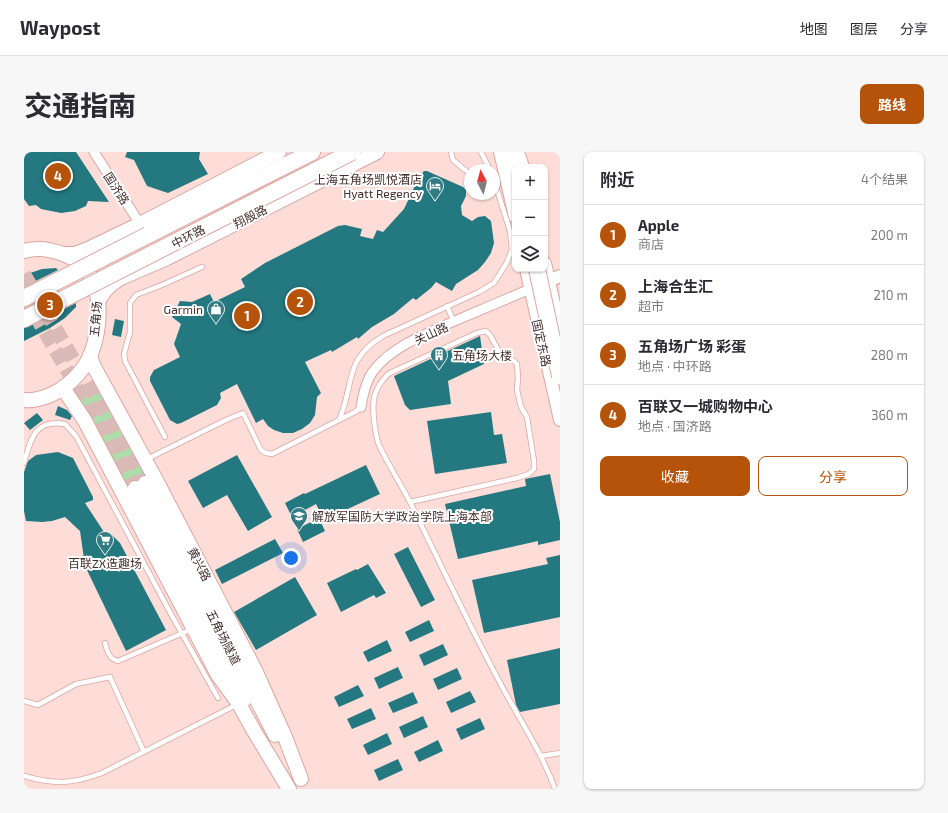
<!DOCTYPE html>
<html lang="zh">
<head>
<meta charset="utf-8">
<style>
	:root { --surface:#fff; --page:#f7f7f7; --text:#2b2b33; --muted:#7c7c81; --line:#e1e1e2; --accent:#b45309 }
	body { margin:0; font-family:"Exo 2","Noto Sans SC",sans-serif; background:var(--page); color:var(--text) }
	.controls { position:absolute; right:12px; top:12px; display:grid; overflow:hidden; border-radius:8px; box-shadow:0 1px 3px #0004 }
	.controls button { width:36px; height:36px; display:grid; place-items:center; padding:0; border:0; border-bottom:1px solid var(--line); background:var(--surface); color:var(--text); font:20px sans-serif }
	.compass { position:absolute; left:440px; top:12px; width:36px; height:36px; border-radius:50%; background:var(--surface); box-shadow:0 1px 3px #0004; rotate:353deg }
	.you { position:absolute; left:267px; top:406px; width:14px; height:14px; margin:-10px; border:3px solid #fff; border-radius:50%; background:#1a73e8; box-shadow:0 0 0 6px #1a73e833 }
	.badge { display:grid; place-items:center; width:26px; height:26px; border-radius:50%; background:var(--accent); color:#fff; font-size:13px; font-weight:700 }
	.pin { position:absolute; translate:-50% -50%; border:2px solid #fff; box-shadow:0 1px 4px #0006 }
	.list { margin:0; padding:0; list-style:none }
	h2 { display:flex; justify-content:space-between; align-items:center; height:52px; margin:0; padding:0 16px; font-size:17px }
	h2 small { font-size:13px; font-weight:400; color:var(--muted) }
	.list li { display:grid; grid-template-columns:26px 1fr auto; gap:12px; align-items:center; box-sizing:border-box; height:60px; padding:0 16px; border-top:1px solid var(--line) }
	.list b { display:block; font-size:15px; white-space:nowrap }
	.list p { margin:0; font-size:13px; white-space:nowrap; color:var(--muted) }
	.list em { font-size:13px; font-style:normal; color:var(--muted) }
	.actions { display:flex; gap:8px; padding:12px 16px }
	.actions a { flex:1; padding:9px 0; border:1px solid var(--accent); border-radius:8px; text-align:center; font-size:14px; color:var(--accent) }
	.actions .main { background:var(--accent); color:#fff }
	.icon { flex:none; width:22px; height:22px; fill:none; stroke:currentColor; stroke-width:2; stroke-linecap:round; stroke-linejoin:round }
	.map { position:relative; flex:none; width:536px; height:637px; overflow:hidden; border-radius:8px }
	header { display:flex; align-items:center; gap:24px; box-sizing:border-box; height:56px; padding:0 20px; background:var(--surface); border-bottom:1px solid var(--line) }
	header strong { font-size:19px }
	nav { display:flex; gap:22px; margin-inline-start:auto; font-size:14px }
	.intro { display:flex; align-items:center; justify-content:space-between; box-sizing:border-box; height:96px; padding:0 24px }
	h1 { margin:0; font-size:28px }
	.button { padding:10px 18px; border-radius:8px; background:var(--accent); color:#fff; font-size:14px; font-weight:700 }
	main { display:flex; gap:24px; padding:0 24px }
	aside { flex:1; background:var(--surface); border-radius:8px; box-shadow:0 1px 3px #0004 }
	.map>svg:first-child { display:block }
	.green { fill:#acddab }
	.building { fill:#247880 }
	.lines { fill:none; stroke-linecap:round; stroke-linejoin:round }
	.primary-tunnel { stroke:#d9bab6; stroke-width:14; stroke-dasharray:14 7; stroke-linecap:butt }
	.lane-casing { stroke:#dba6a2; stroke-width:6 }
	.street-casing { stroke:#dba6a2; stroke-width:11 }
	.secondary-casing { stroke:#dba6a2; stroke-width:14 }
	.primary-casing { stroke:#dba6a2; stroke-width:16 }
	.highway-casing { stroke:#dba6a2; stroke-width:18 }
	.lane { stroke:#fff; stroke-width:4.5 }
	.street { stroke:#fff; stroke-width:9 }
	.secondary { stroke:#fff; stroke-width:12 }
	.primary { stroke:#fff; stroke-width:14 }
	.highway { stroke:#fff; stroke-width:16 }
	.highway-bridge-casing { stroke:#dba6a2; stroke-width:18; stroke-linecap:butt }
	.highway-bridge { stroke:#fff; stroke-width:16 }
	.labels { text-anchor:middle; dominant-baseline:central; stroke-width:4; stroke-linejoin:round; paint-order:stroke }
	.poi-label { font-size:12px; fill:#432e2c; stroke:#fff; text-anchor:end }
	.street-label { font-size:12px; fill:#432e2c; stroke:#fff }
</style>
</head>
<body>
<header>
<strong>Waypost</strong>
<nav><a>地图</a><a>图层</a><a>分享</a></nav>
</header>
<div class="intro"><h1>交通指南</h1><a class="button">路线</a></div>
<main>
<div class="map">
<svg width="536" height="637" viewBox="0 0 536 637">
	<rect width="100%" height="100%" fill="#feddd9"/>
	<path class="green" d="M71,233l28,51 26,41 -23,12 -49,-93z"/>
	<path class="building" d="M0,0h52l33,50 -21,-1 -2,5 -11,5 -14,2 -20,-4 -5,-4 -7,1 -5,-7z
		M103,0h73l-1,7 9,15 -40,19 -21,-7 -13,-26 -9,-3z
		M400,19h3l36,16 3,3v6l-5,10 1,9 10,6 6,-4 7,-1 6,5 3,22 -3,10 -6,9 -7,8 -22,14 -4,7 -16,-9 -5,6 -15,12 -3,-2 -19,16 -22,13 -14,12 -1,-2 -25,15 -1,-2 -26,12 16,31 -4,4 -2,18 -5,8 -8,6 -9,4h-10l-9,-3 -6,-4 -5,-7 -7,4 -19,-39 -17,9 1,5 -4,7 -36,18 -4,1 -7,-4 -20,-39v-4l4,-7 26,-13 -6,-13 7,-20 -9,-7 8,-16 12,1 18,-8 4,8 31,-15 -4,-8 24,-16 73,-37 7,-1 17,4 -2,7 13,3 4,-9 6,2 21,-23 15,-32z
		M32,116l2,2 -34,17v-12l18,-6z
		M52,151v4l-11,11 -15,10 -26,13v-13l4,-1z
		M91,167l9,2 -3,16 -9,-2z
		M456,184l4,28 -36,17 3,23 -41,6 -5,-5 -11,-29z
		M34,254l9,4 5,6 -2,4 -15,-5z
		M467,260l3,23 8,-1 5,29 -72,11 -8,-53z
		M13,261l6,7 -13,10 -6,-7z
		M34,300l15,6 20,39v3l-8,3 19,29 8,3 8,8 46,87 -40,21 -41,-85 -5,-35 -15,-14 -13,4 -10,1 -16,-1 -2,-10v-39l4,-11 8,-6z
		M213,303l35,62 -24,14 -21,-36 -24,13 -15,-27z
		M342,313l14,29 -56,26 -8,-16 -24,13 -7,-14 19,-10 1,1z
		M526,322l10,48v18l-22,5v-4l-80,18 -13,-55 81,-18 -1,-7z
		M295,366l6,13 -22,11 -6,-13z
		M251,387l8,14 -61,31 -7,-14z
		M384,395l27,53 -14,7 -27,-53z
		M536,403v62l-76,16 -12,-53 76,-16 -2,-6z
		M344,412l18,29 -10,5 -2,-3 -33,17 -14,-29 29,-14 1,1z
		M271,425l22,38 -61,35 -22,-38z
		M405,468l5,11 -24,11 -5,-10z
		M363,488l5,11 -24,11 -5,-10z
		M419,492l5,11 -24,11 -5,-11z
		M536,496v56l-40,8 -4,-7 -9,-45z
		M374,515l5,11 -24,11 -5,-11z
		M433,516l5,11 -24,11 -5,-11z
		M334,533l6,11 -25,11 -5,-10z
		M446,539l6,11 -25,11 -5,-11z
		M389,540l5,11 -25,10 -5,-10z
		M347,556l5,11 -24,10 -5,-10z
		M399,564l5,11 -24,11 -5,-11z
		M456,566l5,11 -24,11 -5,-11z
		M363,581l5,11 -24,11 -5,-10z
		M414,588l5,11 -24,11 -5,-10z
		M374,607l5,11 -24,11 -5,-11z"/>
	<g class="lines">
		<path class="primary-tunnel" d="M0,122l121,209
			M0,144l111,192"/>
		<defs>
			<path id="lane" d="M427,0l2,8 17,14
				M457,0l9,18
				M423,154l7,16
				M315,268l16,-8 6,-5
				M141,285l-40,-76 -1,-7 6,-22v-29l6,-8 26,-10 40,-18
				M123,307l79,-39 17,-7 18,37 5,3 6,1 67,-34c16,-36 4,-60 44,-84l96,-44 15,-9 12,-19 6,-14 -2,-19 -16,-51
				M0,311c7,-25 11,-44 41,-39l11,12 96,180 46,82
				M386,350l107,-24 12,-4 5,-5v-8l-7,-44 -6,-10 -4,-17 1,-12 -1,-14 -3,-3 -14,-8 -10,-18 -4,-4 -9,2 -87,40c-7,5 -15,17 -16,26 -2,10 1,36 5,46 9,19 21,38 31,57 29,59 57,119 88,177 19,37 43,71 57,110
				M81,491c2,8 4,16 13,18l74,-32
				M0,549l14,4 38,-21 34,-7 34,75
				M517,604l19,-3
				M0,624c31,9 48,8 78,-3l136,-69"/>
			<path id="street" d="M70,0l46,72
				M337,255c2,-13 5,-27 13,-37 20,-25 54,-37 83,-50 24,-10 49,-21 73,-31"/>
			<path id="secondary" d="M476,0l15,65
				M494,0l5,15
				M521,111l15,68
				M502,117l34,151
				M518,132l18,-8"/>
			<path id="primary" d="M0,99c13,-4 26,-2 39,3 6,3 14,5 19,10 22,22 19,63 9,90 -8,19 -27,37 -46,43 -6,2 -14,4 -21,3
				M40,102h11l13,-5 52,-25 139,-72
				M99,125l44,-19 210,-106
				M75,148c8,-15 18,-20 32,-28
				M66,203l3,10 62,113 101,194 29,65 16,42
				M39,236l22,33 133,254 21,29 15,27 35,58
				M121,331l130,252
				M111,336l110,211"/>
			<path id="highway" d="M483,0l8,17
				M124,83l164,-83"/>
		</defs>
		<use href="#lane" class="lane-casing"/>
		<use href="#street" class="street-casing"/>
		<use href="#secondary" class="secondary-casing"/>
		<use href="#primary" class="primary-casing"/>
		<use href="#highway" class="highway-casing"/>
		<use href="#lane" class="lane"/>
		<use href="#street" class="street"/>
		<use href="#secondary" class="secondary"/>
		<use href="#primary" class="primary"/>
		<use href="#highway" class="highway"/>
		<defs>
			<path id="highway-bridge" d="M513,117l23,107
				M0,146l124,-63
				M0,167l328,-167"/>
		</defs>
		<use href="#highway-bridge" class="highway-bridge-casing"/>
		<use href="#highway-bridge" class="highway-bridge"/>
	</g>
	<defs>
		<symbol id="hotel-pin" viewBox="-11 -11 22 30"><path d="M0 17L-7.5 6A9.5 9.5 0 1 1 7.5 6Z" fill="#337b83" stroke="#fff"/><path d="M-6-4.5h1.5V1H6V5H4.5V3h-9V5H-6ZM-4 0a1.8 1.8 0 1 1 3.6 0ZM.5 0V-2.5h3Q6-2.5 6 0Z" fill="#fff"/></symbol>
		<symbol id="shop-pin" viewBox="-11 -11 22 30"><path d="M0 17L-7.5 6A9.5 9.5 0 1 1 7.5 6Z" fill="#337b83" stroke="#fff"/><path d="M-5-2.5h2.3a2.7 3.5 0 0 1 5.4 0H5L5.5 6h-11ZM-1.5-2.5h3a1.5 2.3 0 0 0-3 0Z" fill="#fff"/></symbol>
		<symbol id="building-pin" viewBox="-11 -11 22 30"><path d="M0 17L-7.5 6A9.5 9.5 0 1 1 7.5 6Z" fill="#337b83" stroke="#fff"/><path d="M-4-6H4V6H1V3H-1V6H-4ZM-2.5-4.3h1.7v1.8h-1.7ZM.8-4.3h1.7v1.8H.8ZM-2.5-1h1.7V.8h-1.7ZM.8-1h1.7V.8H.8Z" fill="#fff"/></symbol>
		<symbol id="university-pin" viewBox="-11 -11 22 30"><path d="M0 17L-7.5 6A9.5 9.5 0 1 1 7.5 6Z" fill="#337b83" stroke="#fff"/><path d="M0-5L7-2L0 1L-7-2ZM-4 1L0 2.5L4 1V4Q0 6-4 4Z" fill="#fff"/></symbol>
		<symbol id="supermarket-pin" viewBox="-11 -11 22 30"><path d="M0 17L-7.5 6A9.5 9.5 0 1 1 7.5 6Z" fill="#337b83" stroke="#fff"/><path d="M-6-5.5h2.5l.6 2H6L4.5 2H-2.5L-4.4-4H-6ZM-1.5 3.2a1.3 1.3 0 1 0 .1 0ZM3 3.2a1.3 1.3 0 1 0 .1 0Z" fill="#fff"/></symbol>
	</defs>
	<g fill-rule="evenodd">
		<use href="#hotel-pin" x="401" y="24" width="20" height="27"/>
		<use href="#shop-pin" x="182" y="147" width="20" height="27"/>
		<use href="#building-pin" x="405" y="193" width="20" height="27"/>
		<use href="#university-pin" x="265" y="354" width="20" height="27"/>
		<use href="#supermarket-pin" x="71" y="378" width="20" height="27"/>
	</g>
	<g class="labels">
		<g class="poi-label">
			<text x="398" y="27">上海五角场凯悦酒店<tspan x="398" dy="14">Hyatt Regency</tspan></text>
			<text x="179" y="157">Garmin</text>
			<text x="428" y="203" text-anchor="start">五角场大楼</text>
			<text x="288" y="364" text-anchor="start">解放军国防大学政治学院上海本部</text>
			<text x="81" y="411" text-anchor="middle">百联ZX造趣场</text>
		</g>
		<g class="street-label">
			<text transform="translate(93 36) rotate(57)">国济路</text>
			<text transform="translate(226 64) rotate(-27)">翔殷路</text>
			<text transform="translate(164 84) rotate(-27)">中环路</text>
			<text transform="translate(71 167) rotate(-85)">五角场</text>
			<text transform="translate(407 181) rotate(-25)">关山路</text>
			<text transform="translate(518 191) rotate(77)">国定东路</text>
			<text transform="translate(176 412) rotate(63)">黄兴路</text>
			<text transform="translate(200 485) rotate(63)">五角场隧道</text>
		</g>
	</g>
</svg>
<div class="controls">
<button>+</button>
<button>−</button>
<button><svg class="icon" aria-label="layers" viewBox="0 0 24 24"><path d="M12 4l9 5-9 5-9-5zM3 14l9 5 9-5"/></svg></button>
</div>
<svg class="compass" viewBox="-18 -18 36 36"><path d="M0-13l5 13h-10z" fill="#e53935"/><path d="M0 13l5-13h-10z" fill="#7c7c81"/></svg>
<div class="you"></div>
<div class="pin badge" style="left:223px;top:164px">1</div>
<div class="pin badge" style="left:276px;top:150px">2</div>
<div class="pin badge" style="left:26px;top:153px">3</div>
<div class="pin badge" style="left:34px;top:24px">4</div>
</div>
<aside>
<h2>附近<small>4个结果</small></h2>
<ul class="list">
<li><span class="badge">1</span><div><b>Apple</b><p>商店</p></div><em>200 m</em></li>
<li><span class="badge">2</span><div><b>上海合生汇</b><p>超市</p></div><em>210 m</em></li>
<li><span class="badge">3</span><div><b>五角场广场 彩蛋</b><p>地点 · 中环路</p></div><em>280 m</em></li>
<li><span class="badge">4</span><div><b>百联又一城购物中心</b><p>地点 · 国济路</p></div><em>360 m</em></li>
</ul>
<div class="actions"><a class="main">收藏</a><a>分享</a></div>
</aside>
</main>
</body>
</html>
